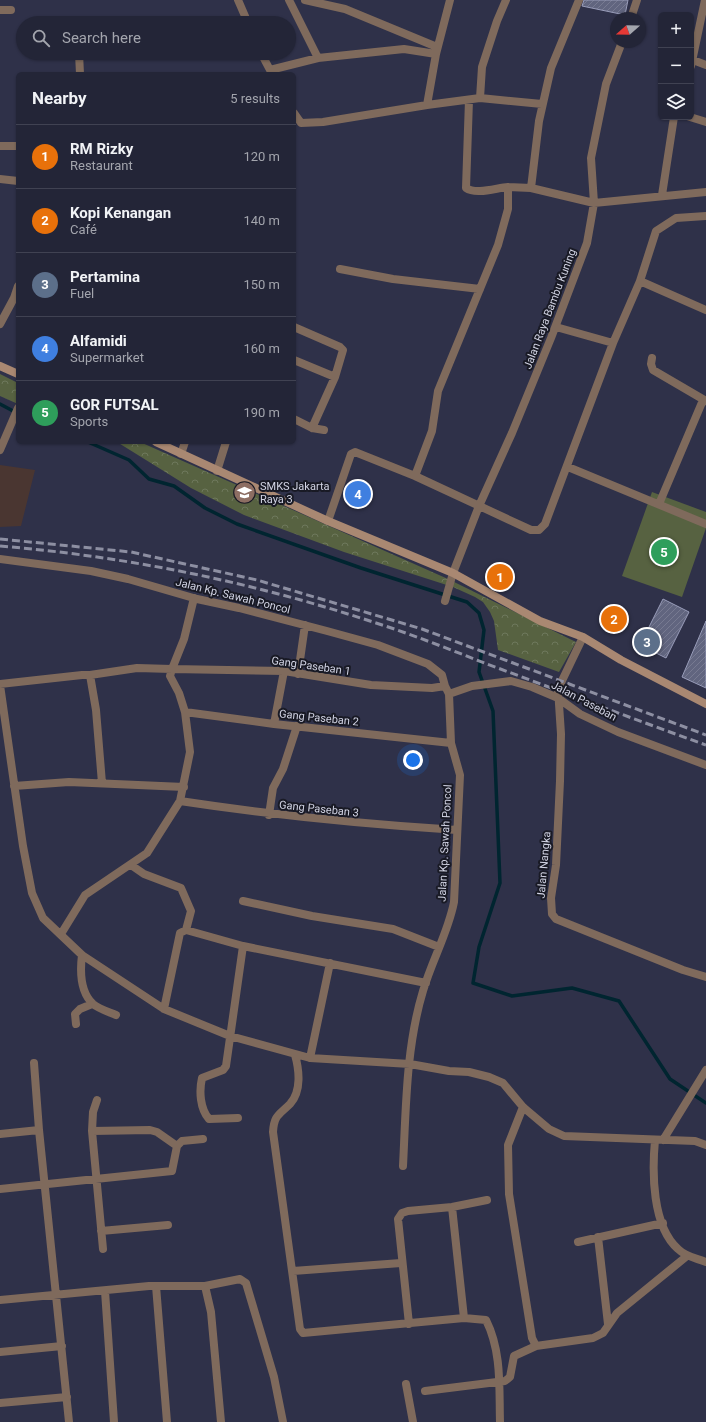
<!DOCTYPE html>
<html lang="en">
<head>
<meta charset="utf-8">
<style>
	:root { --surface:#232537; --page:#2b2d3f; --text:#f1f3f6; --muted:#a3a5ad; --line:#404252; --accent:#db2777 }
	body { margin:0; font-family:Roboto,sans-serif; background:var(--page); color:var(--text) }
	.controls { position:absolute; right:12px; top:12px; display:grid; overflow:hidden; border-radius:6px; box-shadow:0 1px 3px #0004 }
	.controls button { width:36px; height:36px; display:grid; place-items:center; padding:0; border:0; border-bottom:1px solid var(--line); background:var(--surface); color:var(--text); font:20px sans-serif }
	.compass { position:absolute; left:610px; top:12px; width:36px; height:36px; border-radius:50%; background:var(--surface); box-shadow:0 1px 3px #0004; rotate:250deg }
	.you { position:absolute; left:413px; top:760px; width:14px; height:14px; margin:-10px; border:3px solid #fff; border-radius:50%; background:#1a73e8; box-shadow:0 0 0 6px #1a73e833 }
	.badge { display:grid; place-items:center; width:26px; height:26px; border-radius:50%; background:var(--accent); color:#fff; font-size:13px; font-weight:700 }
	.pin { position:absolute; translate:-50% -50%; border:2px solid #fff; box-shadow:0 1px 4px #0006 }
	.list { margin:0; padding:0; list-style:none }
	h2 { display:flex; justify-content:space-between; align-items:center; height:52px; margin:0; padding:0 16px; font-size:17px }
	h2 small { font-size:13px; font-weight:400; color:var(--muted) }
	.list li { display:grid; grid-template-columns:26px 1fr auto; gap:12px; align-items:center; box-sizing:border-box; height:64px; padding:0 16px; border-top:1px solid var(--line) }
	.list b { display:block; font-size:15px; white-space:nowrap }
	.list p { margin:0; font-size:13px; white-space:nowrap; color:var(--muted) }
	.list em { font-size:13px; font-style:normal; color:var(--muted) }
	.icon { flex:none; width:22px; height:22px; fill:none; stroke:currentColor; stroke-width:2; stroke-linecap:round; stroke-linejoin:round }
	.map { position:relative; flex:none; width:706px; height:1422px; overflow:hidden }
	.search { position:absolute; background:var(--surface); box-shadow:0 1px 3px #0004; left:16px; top:16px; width:280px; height:44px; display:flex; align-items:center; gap:10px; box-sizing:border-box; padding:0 14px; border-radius:22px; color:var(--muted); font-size:15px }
	.panel { position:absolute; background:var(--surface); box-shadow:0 1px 3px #0004; left:16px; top:72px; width:280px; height:372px; border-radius:6px }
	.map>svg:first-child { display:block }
	.education { fill:#4a3631 }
	.park { fill:url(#park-crowns) }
	.pitch { fill:#576241 }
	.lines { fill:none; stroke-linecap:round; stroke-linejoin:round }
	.stream { stroke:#002530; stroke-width:3.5 }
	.building { fill:url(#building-hatch); stroke:#999dba }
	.minor { stroke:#7f6a5c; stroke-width:8 }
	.secondary { stroke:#a98872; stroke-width:8 }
	.rail { stroke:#8d8fa2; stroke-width:3; stroke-dasharray:8 4; stroke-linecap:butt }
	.labels { text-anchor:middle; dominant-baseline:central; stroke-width:4; stroke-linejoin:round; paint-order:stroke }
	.street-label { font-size:11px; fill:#d1d3e3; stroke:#191a25 }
	.poi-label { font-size:11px; fill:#d1d3e3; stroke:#191a25; text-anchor:start }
</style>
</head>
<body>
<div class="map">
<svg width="706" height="1422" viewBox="0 0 706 1422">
	<defs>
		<pattern id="park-crowns" width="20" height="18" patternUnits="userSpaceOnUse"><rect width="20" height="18" fill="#576241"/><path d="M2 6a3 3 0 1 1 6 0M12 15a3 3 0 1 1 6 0" fill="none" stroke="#6e785c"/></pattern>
		<pattern id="building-hatch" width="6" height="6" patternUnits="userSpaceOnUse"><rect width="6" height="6" fill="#61657f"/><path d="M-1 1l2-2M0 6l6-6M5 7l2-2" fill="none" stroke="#777a91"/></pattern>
	</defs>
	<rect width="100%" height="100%" fill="#2f3149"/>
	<path class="education" d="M0,465l35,5 -14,56 -21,1z"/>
	<path class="park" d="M0,374l18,9v21l-18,-8z
		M117,442h23l308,137 128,63 -17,30 -61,-22 -4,-29 -4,-9 -7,-10 -8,-5 -22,-10 -109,-35 -100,-37 -53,-27z"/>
	<path class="pitch" d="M652,492l54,20v16l-24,69 -60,-21z"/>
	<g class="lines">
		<path class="stream" d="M0,404l15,8
			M88,442l41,18 20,19 25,7 31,22 32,16 124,44 106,34 12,11 5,17 -5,42 14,39 7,172 -21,64 -6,36 39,13 60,-8 47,13 51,78 36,24"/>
	</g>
	<path class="building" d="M584,0h44l-3,15 -43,-9z
		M663,599l26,13 -23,46 -26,-13z
		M706,621v67l-24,-11z"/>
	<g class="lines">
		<path class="minor" d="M238,0l10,23
			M289,0l29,58
			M305,0l40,9 92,38
			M0,10h11
			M631,18l6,-18
			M79,53l1,21
			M261,53l9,17 48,-12 86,-9 32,5
			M693,60l13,5
			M691,66l14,-66
			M480,98l2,-31 15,-46 9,-21
			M469,100l-3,88c10,7 30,0 42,-1
			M427,105l9,-51 14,-54
			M294,113l7,10 22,-1 104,-17 53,-7 62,6
			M690,117l16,5
			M0,146h18
			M0,179l18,2
			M531,188l8,-67 12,-53 28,-68
			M662,195l12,-78
			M340,269l53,10 87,10
			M640,281l16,-50 20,-13 30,-2
			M0,324l14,-26 4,-12
			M294,327l46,20 3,3 -8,27 -23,51
			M613,343l27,-62 66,29
			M652,358l-1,6 2,6 53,31
			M294,360l41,17
			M294,419l18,9 12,2
			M0,450l18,-42
			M181,454l4,-12
			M568,467l138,57
			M217,471l9,-29
			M415,476l17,-45 6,-40 60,-146 10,-36v-22l23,1 63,15 112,-11
			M659,504l44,-104
			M328,521l23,-67 4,-2 60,24 116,54h8l6,-6 68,-181 -57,-16
			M0,559l91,12 37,8 69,20 42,9 88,23 51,14 50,19 14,11 3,11
			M445,601l8,-28 26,-67 33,-73 39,-95 36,-95 7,-40 -3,-45 15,-74 16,-42
			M583,637l-25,52 3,45 -1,47 -4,84 -5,33 1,16 4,5 127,51 23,7
			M298,674l7,-49
			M90,675l47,-7 35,1 12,-30 10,-41
			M0,684l82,-9h8l6,35 6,73
			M0,685l23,161 9,47 11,25 39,37 82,54 66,27 80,22 100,6 39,7 20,1 20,5 14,6 20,24 26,22 15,7 131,5 11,4
			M449,694l23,-8 39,-5 21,6 26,11 22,16 38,18 88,33
			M185,712l89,12 177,19
			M274,724l10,-53
			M14,786l55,-4 115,5
			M180,801c92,14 184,23 277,29
			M269,815l4,-27 10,-19 14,-43
			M131,865l13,9 37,14 10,23 -5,19
			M243,901l69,15 81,13 46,18
			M61,934l24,-39 62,-42 33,-52 10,-49 -5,-40 -6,-19 -9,-17 2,-7 112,2 87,14 61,3 13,-2 4,8 2,49 9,32 -6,127c-6,31 -22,58 -31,89 -17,56 -17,117 -20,175
			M82,955c-2,16 -2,37 11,49 6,5 16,8 23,11
			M164,1009l16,-76 6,-3 57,16 183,37
			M76,1024l-1,-10 5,-5 12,-5
			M295,1055c4,14 7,36 -5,49 -11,11 -16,11 -17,28l27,197 3,4 161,-15 22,2c16,32 13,68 14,102
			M310,1058l20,-95
			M34,1063l5,67 30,292
			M97,1100l-4,12 -1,19 11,118
			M523,1107l-15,38 1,49 23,144 4,8
			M238,1118l-29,1c-9,-10 -10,-28 -7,-41l21,-8 3,-4 17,-120
			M92,1131l58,-1 7,2 20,14
			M0,1134l39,-4
			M655,1140c-3,32 -3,86 23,109 8,8 18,9 28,13
			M663,1140l43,-70
			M0,1189l172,-18 5,-25 5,-5 21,-2
			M452,1207l12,111
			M101,1231l67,-6
			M598,1237l10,87
			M578,1242l85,-19
			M293,1271l108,-8
			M156,1286l11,136
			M205,1286l35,-7 6,4 28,94 9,45
			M105,1291l9,131
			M0,1300l149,-14h56l6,26 10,110
			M409,1324l-11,-105 4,-6 6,-2 44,-4 35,-7
			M0,1352l62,-6
			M406,1384l7,38
			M425,1391l80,-10 5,-4 4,-21 22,-10 57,-8 10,-5 14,-20 70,-57
			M0,1403l67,-6"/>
		<path class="secondary" d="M0,366l18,8
			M156,442l172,79 125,52 87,48 43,16 38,23 85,44"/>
		<path class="rail" d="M0,539l131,13 126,28 165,49 284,106
			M0,546c130,11 252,36 376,77 38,12 75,27 111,41 73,27 146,55 219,81"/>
	</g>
	<defs>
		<symbol id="school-disc" viewBox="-11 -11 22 22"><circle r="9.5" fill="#8d6e63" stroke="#191a25"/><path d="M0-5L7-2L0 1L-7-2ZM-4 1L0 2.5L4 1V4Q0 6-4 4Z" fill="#fff"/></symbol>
	</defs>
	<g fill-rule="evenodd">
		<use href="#school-disc" x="232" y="480" width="25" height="25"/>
	</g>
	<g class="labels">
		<g class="street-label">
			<text transform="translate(550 309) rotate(-69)">Jalan Raya Bambu Kuning</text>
			<text transform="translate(233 596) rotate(14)">Jalan Kp. Sawah Poncol</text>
			<text transform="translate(311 666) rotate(8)">Gang Paseban 1</text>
			<text transform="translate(584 701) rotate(28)">Jalan Paseban</text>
			<text transform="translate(319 718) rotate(6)">Gang Paseban 2</text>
			<text transform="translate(319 809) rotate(6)">Gang Paseban 3</text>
			<text transform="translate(445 843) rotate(-87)">Jalan Kp. Sawah Poncol</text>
			<text transform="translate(544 865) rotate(-85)">Jalan Nangka</text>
		</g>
		<g class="poi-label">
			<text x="260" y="486">SMKS Jakarta<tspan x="260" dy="13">Raya 3</tspan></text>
		</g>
	</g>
</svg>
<div class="controls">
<button>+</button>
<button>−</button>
<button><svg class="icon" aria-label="layers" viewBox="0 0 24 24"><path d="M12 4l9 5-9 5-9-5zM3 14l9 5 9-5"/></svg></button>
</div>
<svg class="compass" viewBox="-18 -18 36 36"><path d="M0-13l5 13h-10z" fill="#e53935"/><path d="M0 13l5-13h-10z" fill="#a3a5ad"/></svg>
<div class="you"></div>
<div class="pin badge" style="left:500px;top:577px;background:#e8710a">1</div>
<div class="pin badge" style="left:614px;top:619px;background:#e8710a">2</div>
<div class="pin badge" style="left:647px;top:642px;background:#5c6f8a">3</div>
<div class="pin badge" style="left:358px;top:494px;background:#3f7fe0">4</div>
<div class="pin badge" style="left:664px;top:552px;background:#2e9e5b">5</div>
<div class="search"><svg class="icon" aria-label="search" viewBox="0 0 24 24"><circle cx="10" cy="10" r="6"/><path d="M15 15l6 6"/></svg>Search here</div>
<section class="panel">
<h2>Nearby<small>5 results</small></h2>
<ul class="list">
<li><span class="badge" style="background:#e8710a">1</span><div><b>RM Rizky</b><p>Restaurant</p></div><em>120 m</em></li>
<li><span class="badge" style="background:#e8710a">2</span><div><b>Kopi Kenangan</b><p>Café</p></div><em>140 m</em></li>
<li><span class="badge" style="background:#5c6f8a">3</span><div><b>Pertamina</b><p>Fuel</p></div><em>150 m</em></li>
<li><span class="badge" style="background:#3f7fe0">4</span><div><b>Alfamidi</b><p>Supermarket</p></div><em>160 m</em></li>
<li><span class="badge" style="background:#2e9e5b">5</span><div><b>GOR FUTSAL</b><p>Sports</p></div><em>190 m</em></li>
</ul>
</section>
</div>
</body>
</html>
